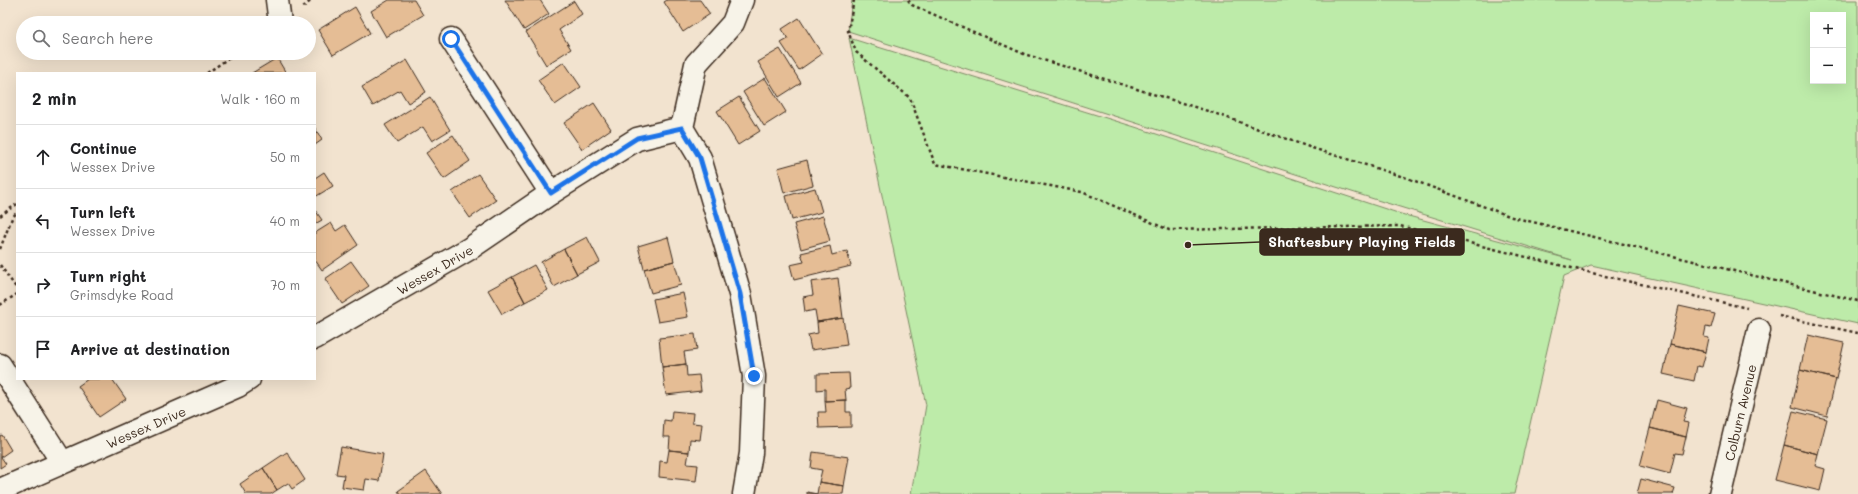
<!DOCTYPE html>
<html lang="en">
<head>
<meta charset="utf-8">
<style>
	:root { --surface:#fff; --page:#f2f2f2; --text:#202124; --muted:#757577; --line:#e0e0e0 }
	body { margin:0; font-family:Mali,sans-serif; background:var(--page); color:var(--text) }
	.controls { position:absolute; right:12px; top:12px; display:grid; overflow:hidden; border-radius:0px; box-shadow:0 4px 16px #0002 }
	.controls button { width:36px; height:36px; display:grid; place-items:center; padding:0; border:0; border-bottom:1px solid var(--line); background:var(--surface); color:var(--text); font:20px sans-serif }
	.stop { position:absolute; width:12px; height:12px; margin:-9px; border:3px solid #1a73e8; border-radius:50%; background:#fff }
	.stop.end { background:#1a73e8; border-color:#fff; box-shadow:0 1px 4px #0008 }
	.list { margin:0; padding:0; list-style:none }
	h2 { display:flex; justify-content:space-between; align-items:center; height:52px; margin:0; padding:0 16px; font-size:17px }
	h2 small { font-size:13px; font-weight:400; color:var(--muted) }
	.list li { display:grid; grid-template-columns:26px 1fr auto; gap:12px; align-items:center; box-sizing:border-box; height:64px; padding:0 16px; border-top:1px solid var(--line) }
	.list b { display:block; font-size:15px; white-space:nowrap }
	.list p { margin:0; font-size:13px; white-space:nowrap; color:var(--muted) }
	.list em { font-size:13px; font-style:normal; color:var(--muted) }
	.icon { flex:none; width:22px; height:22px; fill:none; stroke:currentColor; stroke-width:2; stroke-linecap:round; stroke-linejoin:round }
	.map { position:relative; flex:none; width:1858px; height:494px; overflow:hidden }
	.search { position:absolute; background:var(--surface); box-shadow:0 4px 16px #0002; left:16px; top:16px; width:300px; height:44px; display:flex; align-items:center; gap:10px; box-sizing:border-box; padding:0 14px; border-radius:22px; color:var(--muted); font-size:15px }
	.panel { position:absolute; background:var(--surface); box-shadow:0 4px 16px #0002; left:16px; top:72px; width:300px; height:308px; border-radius:0px }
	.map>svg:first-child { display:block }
	.green { fill:#bdeba9; stroke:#7c8a64; fill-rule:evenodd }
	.building { fill:#e5bd95; stroke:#3b2a1e }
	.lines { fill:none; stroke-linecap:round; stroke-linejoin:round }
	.minor-casing { stroke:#3b2a1e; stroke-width:25 }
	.path { stroke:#3b2a1e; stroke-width:2.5; stroke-dasharray:3 3; stroke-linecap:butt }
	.minor { stroke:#f7f3e8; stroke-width:22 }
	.route { stroke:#1a73e8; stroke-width:5 }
	.labels { text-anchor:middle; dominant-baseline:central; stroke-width:3; stroke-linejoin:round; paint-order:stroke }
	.street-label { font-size:13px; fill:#3b2a1e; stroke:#f7f3e8 }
	.leader { fill:none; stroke:#3b2a1e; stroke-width:1.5 }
	.callout-dot { fill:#3b2a1e; stroke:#f7f3e8; stroke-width:1.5 }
	.callout { fill:#3b2a1e; stroke:#3b2a1e; stroke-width:1.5 }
	.callout-label { font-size:14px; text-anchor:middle; font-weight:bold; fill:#fff }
</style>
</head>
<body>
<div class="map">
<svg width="1858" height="494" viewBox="0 0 1858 494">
	<rect width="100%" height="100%" fill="#f2e3cf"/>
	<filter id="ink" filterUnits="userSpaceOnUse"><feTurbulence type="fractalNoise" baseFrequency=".025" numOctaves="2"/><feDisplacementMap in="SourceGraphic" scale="8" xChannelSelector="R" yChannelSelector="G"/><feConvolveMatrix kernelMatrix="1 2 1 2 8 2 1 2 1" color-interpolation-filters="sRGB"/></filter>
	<g filter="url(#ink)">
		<path class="green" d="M852,0h1006v324l-267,-59 -27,11 -50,218h-603l15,-89 -77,-367 286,89 266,87 171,46 -195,-60 -529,-169zM1813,15h30v66h-30z"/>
		<path class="building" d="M389,0h25l9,15 -37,22 -15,-26z
			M505,0h35l9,14 -25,16z
			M667,0h33l10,14 -27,18 -19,-30z
			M574,1l8,13 -23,16 12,19 -25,16 -20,-33z
			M355,7l15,26 -37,22 -15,-25z
			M799,18l23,36 -23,16 -18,-27 7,-4 -6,-10z
			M780,49l21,34 -22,14 -21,-35z
			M277,58l9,15h-34z
			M407,60l19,32 -18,11 -8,-13 -27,16 -11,-19z
			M564,62l17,25 -26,18 -17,-25z
			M765,78l21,34 -22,14 -21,-34z
			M430,97l20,33 -18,11 -9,-14 -26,16 -12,-18z
			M739,97l21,34 -22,14 -21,-34z
			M594,103l17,26 -29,20 -18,-26z
			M315,128l7,12 -7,5z
			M453,135l17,26 -26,18 -18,-26z
			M807,160l6,25 -29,8 -6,-25z
			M324,172l9,14 -18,11v-19z
			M478,174l18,26 -26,18 -18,-26z
			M815,188l7,24 -30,8 -6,-24z
			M315,210l7,10 -7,4z
			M823,216l7,25 -29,8 -7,-25z
			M331,223l5,8 9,-6 13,20 -36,25 -7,-10v-27z
			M587,237l13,25 -23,12 -13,-25z
			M668,237l6,24 -30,8 -6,-23z
			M830,246l2,9 15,-4 4,15 -57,14 -4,-15 14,-3 -3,-9z
			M564,249l13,25 -23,13 -13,-25z
			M351,261l18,25 -27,18 -17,-25z
			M674,261l7,24 -30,8 -7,-24z
			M534,265l14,25 -23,12 -13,-25z
			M512,277l13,25 -23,12 -14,-24z
			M838,278l5,40 -26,4 -2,-12 -10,2 -2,-15 10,-2 -2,-13z
			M683,293l5,24 -30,5 -5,-23z
			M1679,306l36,8 -4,14 -5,-1 -2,10 5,1 -3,14 -36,-8z
			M843,318l4,27 -36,5 -3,-15 10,-2 -1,-11z
			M695,334l2,16 -13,2 2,12 -24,3 -3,-29z
			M1808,335l36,8 -8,36 -36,-9z
			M1670,344l36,8 -4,15 -5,-1 -3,15 -31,-7z
			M686,364l1,12 12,-1 2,16 -35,4 -4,-28z
			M1800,370l36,9 -9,37 -35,-9z
			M849,373l1,15 -5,1 1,11 -21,1v-12l-8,1v-16z
			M88,379h24l14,20 -27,18 -21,-31z
			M846,400v12h5v15l-32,1 -1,-16h8l-1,-11z
			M1657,400l30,8 -4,14 6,1 -3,14 -36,-9z
			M672,411l21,2 -1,10 10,1 -2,16 -10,-1 -1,13 -20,-2 1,-13h-7l1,-17 7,1z
			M1793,411l34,8 -9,35 -34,-9z
			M1650,428l36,9 -4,17 -7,-1 -5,21 -30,-8z
			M2,435l9,15 -10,7 5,7 -6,4v-32z
			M1784,445l34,9 -3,12 10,3 -5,22 -45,-11z
			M341,447l42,7 -4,27 -13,-2 -2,11 -22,-3 2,-12 -8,-1z
			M669,450l20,2 -2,12 11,1 -2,16 -37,-4 1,-16 7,1z
			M287,452l18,28 -13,9 -4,-6 -11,7 -14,-22z
			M813,452l36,5 -5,29 -25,-4 3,-12 -11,-2z
			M263,468l14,22 -6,4h-25l-6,-10z
			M426,471l16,23h-42l-2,-3z
			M1641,479l34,9 -2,6h-36z
			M819,482l25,4 -1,8h-36v-2l10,2z"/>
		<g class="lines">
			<defs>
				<g id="minor">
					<path d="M277,0l3,23"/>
					<path d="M742,0l-9,23 -37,41 -14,64 18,30 40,136 14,82 -3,77 -7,41"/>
					<path d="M451,39l100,154"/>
					<path id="s1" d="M315,338l154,-89 82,-56 86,-54 45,-11"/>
					<path d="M0,365l62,97"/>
					<path id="s2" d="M0,490l238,-104 11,-7"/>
					<path id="s3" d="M1720,494l39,-164"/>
				</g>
			</defs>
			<use href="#minor" class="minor-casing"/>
			<path class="path" d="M854,0l-6,31 8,21 54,46 25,66 147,28 87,38 231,-4 196,48 151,34
				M908,0l4,5 112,49 190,59 95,34 98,31 105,39 346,84
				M303,7l9,-7
				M207,73l29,-20
				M0,216l17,-12
				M0,249l12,-31 5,-6
				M0,265l17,24
				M0,305l17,-11
				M1779,316l79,17"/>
			<use href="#minor" class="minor"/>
		</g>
	</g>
	<g class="lines" filter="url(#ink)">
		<path class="route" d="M451,39l100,154 86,-55 45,-10 18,30 40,136 14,82"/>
	</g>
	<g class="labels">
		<g class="street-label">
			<text stroke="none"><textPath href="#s1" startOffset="138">Wessex Drive</textPath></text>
			<text stroke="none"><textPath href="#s3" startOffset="84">Colburn Avenue</textPath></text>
			<text stroke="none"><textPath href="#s2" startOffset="159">Wessex Drive</textPath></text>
		</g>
	</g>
	<path class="leader" d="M1188 245L1260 242"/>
	<circle class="callout-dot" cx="1188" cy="245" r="4"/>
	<rect class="callout" x="1260" y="229" width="204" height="26" rx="4"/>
	<g class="callout-label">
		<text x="1362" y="247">Shaftesbury Playing Fields</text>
	</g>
</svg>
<div class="controls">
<button>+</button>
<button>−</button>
</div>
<div class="stop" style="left:451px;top:39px"></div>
<div class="stop end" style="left:754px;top:376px"></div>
<div class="search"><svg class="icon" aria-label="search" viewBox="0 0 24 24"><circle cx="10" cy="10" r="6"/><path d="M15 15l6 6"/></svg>Search here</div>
<section class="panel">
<h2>2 min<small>Walk · 160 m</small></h2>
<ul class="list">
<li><svg class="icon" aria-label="ahead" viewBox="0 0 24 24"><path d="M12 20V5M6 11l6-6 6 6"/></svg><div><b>Continue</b><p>Wessex Drive</p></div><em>50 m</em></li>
<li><svg class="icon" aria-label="left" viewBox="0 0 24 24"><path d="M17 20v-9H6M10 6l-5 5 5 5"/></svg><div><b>Turn left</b><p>Wessex Drive</p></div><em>40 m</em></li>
<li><svg class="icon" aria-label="right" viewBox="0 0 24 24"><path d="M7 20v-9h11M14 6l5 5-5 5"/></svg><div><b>Turn right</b><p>Grimsdyke Road</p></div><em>70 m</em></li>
<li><svg class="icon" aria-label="arrive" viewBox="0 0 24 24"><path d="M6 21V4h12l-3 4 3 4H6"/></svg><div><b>Arrive at destination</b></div></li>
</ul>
</section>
</div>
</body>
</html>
